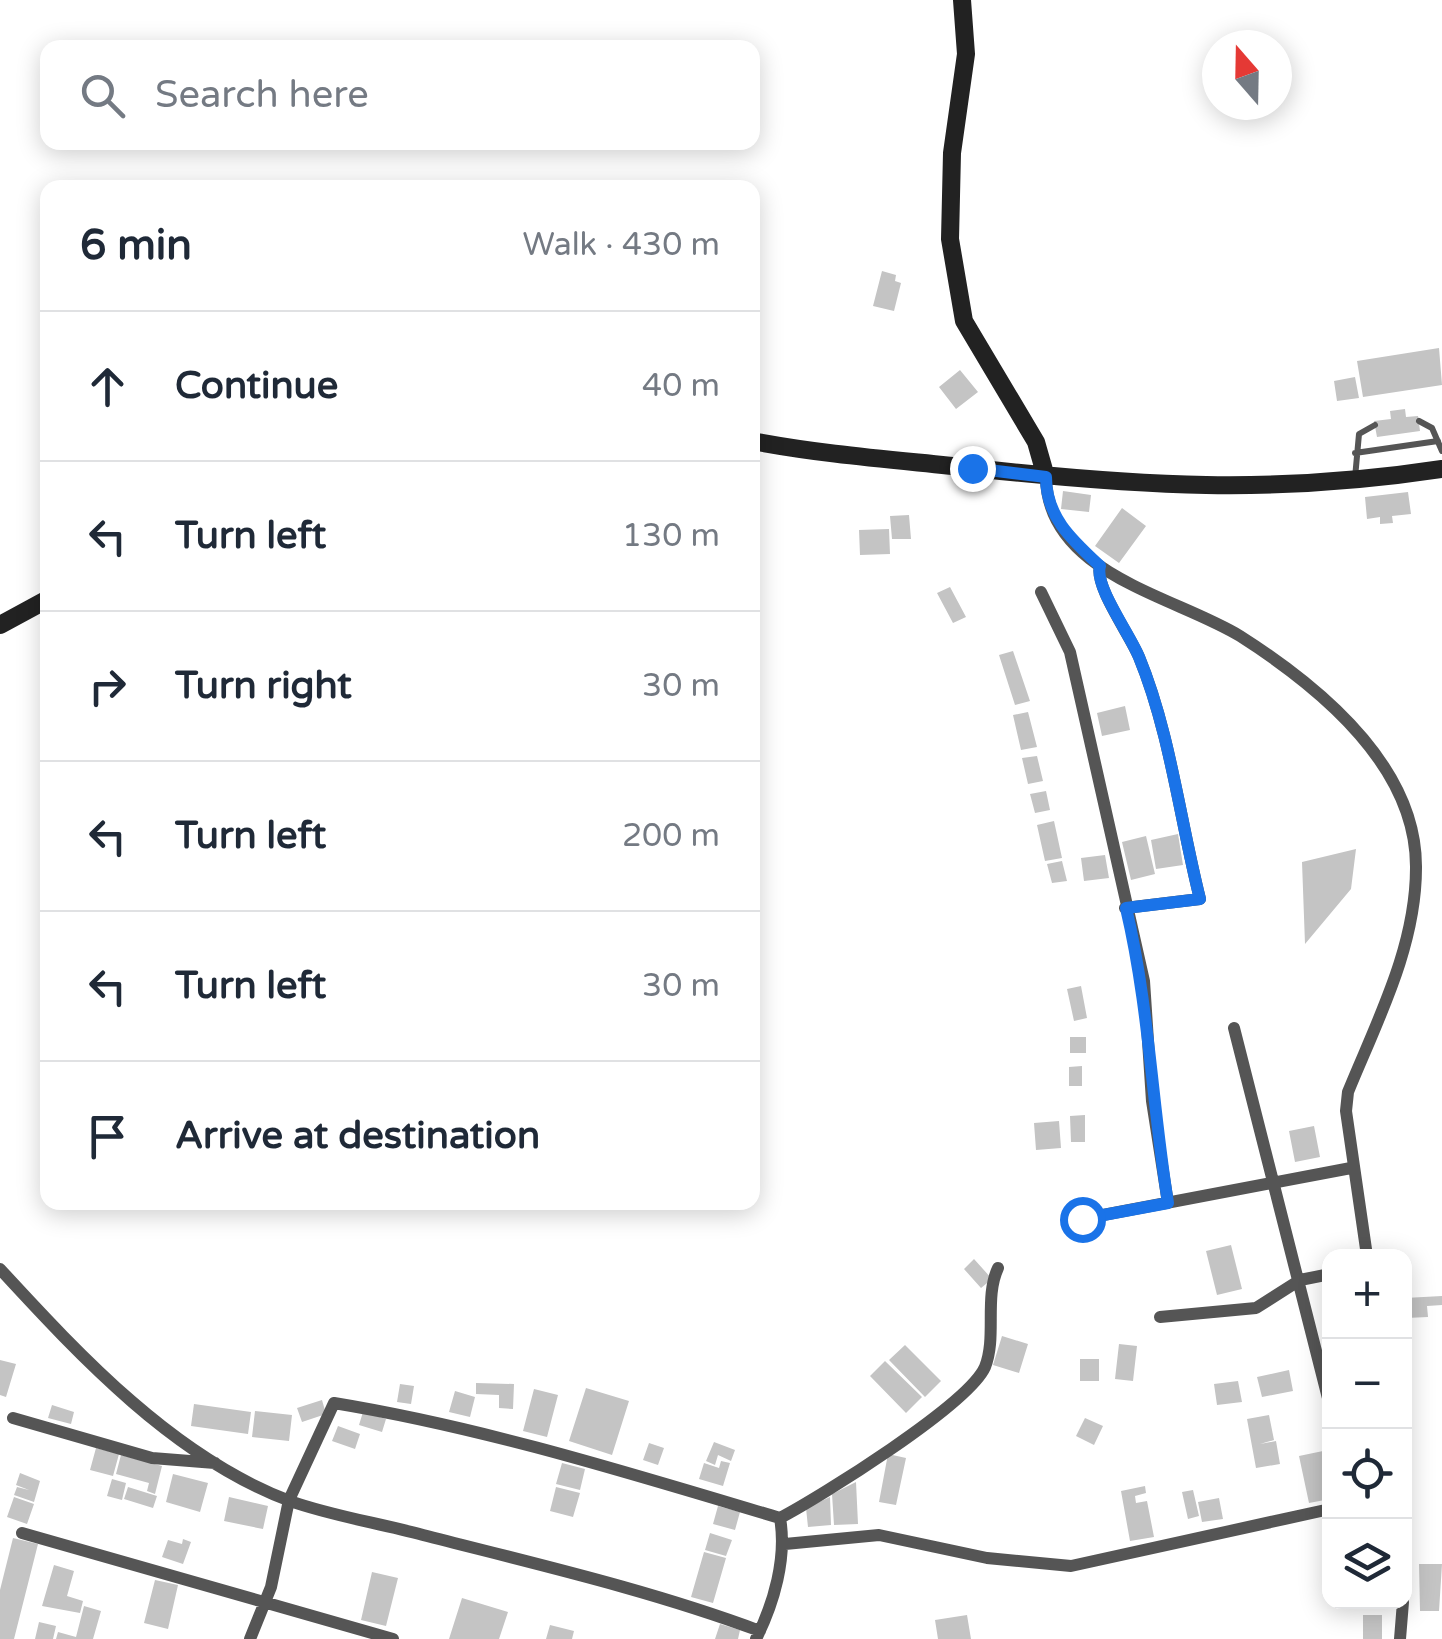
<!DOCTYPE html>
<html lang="en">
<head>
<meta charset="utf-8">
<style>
	:root { --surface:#fff; --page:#f2f2f3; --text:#1f2937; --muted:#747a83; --line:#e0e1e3 }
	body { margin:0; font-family:"Varela Round",sans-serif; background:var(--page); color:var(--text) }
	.controls { position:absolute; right:30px; bottom:30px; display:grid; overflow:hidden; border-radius:20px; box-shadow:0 5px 25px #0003 }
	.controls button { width:90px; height:90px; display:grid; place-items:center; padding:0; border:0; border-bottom:2px solid var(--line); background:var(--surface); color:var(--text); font:50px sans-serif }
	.compass { position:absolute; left:1202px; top:30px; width:90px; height:90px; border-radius:50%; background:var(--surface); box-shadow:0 5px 25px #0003; rotate:340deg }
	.stop { position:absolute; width:30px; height:30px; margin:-22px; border:8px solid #1a73e8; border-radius:50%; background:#fff }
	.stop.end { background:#1a73e8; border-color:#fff; box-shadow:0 2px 10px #0008 }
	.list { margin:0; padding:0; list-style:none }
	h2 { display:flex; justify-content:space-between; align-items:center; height:130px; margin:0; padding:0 40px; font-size:42px }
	h2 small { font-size:32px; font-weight:400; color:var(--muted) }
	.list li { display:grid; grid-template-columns:65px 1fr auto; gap:30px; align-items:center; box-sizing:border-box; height:150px; padding:0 40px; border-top:2px solid var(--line) }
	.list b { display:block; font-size:38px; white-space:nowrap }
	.list em { font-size:32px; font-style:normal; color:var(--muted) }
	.icon { flex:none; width:55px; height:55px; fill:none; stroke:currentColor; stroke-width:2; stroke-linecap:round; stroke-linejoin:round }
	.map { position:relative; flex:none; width:1442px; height:1639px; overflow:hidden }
	.search { position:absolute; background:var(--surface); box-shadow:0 5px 25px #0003; left:40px; top:40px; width:720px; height:110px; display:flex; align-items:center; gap:25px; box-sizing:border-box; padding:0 35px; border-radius:20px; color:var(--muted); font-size:38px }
	.panel { position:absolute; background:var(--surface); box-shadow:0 5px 25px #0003; left:40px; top:180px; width:720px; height:1030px; border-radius:20px }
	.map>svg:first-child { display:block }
	.building { fill:#c4c4c4 }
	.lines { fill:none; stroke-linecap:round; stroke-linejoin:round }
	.lane { stroke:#555; stroke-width:6 }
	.street { stroke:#555; stroke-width:12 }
	.secondary { stroke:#222; stroke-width:18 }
	.route { stroke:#1a73e8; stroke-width:12 }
</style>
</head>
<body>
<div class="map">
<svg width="1442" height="1639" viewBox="0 0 1442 1639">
	<rect width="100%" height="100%" fill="#fff"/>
	<path class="building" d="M882,271l14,4 -1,6 6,2 -7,28 -21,-5z
		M1439,348l3,37 -79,12 -6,-36z
		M960,370l18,22 -22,17 -17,-22z
		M1355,377l4,21 -22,3 -3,-20z
		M1405,409l1,8 12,-1 2,15 -43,6 -3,-16 17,-2 -1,-8z
		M1063,491l28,4 -2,17 -28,-3z
		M1408,492l3,22 -19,2 1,7 -13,1v-7l-13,2 -2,-22z
		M1122,508l24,18 -27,37 -24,-17z
		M909,515l2,24h-19l-2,-23z
		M889,529l1,25 -30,1 -1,-25z
		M950,587l16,30 -13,6 -16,-30z
		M1013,651l17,50 -15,4 -16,-50z
		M1125,706l5,24 -28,6 -5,-23z
		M1028,712l9,35 -16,3 -8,-35z
		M1037,756l6,25 -15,3 -6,-26z
		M1046,791l4,19 -15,3 -5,-19z
		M1054,821l8,37 -17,3 -8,-36z
		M1178,834l5,31 -27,4 -5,-29z
		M1146,836l9,38 -24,6 -9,-38z
		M1356,849l-5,40 -46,55 -3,-82z
		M1105,855l4,23 -25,3 -3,-23z
		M1062,861l5,20 -15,2 -5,-19z
		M1081,986l6,32 -13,3 -7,-32z
		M1070,1037h16v16h-16z
		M1082,1066v20h-13v-19z
		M1085,1115v27h-14l-1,-26z
		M1059,1121l2,27 -25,2 -2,-27z
		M1314,1126l6,31 -25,5 -6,-31z
		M1231,1245l11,44 -25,6 -11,-44z
		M974,1259l18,20 -11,9 -17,-19z
		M1442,1296v9l-15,1 1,11 -22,1 -1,-20z
		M1002,1336l26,8 -9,29 -26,-8z
		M1119,1344l18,2 -4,35 -18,-2z
		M905,1345l36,36 -16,16 -36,-37z
		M1080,1359h19v22h-19z
		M0,1360l16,4 -10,33 -6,-2z
		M885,1361l37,36 -16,16 -36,-37z
		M1289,1370l4,21 -31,6 -5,-20z
		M1238,1381l4,21 -25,3 -3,-21z
		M476,1383l38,1 -1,25 -14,-1v-13l-23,-1z
		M400,1384l14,2 -3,18 -14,-2z
		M586,1388l43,13 -17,54 -43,-14z
		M534,1389l24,6 -11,42 -24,-6z
		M455,1391l20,6 -5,20 -21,-5z
		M322,1400l4,14 -24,8 -5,-14z
		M194,1404l57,8 -3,22 -57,-8z
		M52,1405l22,7 -3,12 -23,-6z
		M255,1411l37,4 -3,26 -37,-4z
		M363,1412l23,7 -4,13 -23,-7z
		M1269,1415l5,25 -14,4 16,-3 4,23 -24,4 -9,-49z
		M1085,1418l18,8 -9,19 -18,-9z
		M338,1426l22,8 -5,15 -23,-8z
		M714,1442l21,8 -4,11 -13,-6 -3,10 -9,-4z
		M649,1443l15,5 -6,17 -15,-5z
		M96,1448l23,6 -6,22 -23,-6z
		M1323,1451l7,48 -21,4 -10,-47z
		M888,1454l18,4 -10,47 -17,-3z
		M121,1455l41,11 -7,28 -8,-3 2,-8 -33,-9z
		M721,1461l9,2 -7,23 -24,-7 5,-16 15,5z
		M562,1463l23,6 -5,21 -24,-6z
		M20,1473l20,8 -6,21 -20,-7 3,-8 12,3 -13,-5z
		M173,1474l35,9 -8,29 -34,-10z
		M112,1479l14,4 -4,17 -15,-4z
		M856,1482l2,42 -24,1 -2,-31z
		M1145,1486l1,7 -11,3 1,7 11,-2 7,36 -24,4 -9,-50z
		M128,1487l29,9 -4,12 -29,-9z
		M556,1487l24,6 -7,24 -23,-6z
		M1193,1490l6,26 -11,3 -6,-27z
		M14,1497l20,7 -7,20 -20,-7z
		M229,1497l39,9 -5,23 -39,-8z
		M830,1497l1,28 -23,2 -2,-19z
		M1219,1498l4,21 -21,3 -4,-20z
		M718,1506l22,6 -5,18 -22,-6z
		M710,1533l22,7 -6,16 -21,-6z
		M13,1538l25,6 -24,95h-14v-49z
		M183,1539l8,3 -8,22 -21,-7 6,-17 14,4z
		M704,1552l22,6 -13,45 -22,-6z
		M1419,1564h23l-3,47h-19z
		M54,1565l20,6 -7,25 16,5 -3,12 -38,-7z
		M372,1572l26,6 -12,48 -25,-6z
		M155,1580l23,5 -10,44 -24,-6z
		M462,1598l46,14 -9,27h-50z
		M84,1606l17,5 -8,28h-37l2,-7 18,5z
		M967,1615l4,24h-33l-3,-19z
		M1363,1615h19v24h-19z
		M39,1622l17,4 -3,13h-18z
		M720,1624l20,6 -2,9h-23z
		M550,1625l24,6 -2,8h-26z"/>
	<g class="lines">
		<path class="lane" d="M1419,421l13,7 10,23
			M1355,453l83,-12
			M1355,478l4,-44 16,-9"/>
		<path class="street" d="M1046,477c1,97 129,119 194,159 80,51 177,130 176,232 0,79 -39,153 -68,224l-2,19 21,145
			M1100,566c-6,20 30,69 39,91 31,75 41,163 61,242l-75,9
			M1041,592l29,60 74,329 8,120 16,102
			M1234,1028l96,378
			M1082,1219l269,-51
			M0,1269c81,88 175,189 290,232 42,15 89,22 133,34 113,29 227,55 337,96
			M1160,1317l96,-9 44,-28 30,-6
			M13,1418l139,40 63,5
			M1404,1447v122
			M22,1533l371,106
			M785,1544l94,-9 108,23 84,8 259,-57
			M250,1639l21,-52 18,-87 45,-97c152,25 298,71 446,115
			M756,1639c18,-36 31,-81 24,-121 40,-21 188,-113 205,-151 12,-30 -1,-69 13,-99
			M1400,1639l3,-37"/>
		<path class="secondary" d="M962,0l4,54 -14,99 -2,86 14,82 72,121 10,35
			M752,441c73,14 146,19 220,27 168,18 300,27 470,1
			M0,625l48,-26"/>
	</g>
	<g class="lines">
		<path class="route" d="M972,468l74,9c0,40 26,63 54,89 -6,20 30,68 39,91 31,75 41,163 61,242l-74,9c23,97 26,196 42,295l-86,16"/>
	</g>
</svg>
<div class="controls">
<button>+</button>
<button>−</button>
<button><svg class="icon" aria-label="locate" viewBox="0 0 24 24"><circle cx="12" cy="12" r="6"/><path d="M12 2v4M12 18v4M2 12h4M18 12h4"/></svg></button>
<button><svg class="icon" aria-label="layers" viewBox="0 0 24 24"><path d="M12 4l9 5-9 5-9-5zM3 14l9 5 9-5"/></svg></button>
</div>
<svg class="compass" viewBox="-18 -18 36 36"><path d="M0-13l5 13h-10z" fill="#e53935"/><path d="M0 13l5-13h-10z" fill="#747a83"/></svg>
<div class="stop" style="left:1082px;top:1219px"></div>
<div class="stop end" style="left:972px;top:468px"></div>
<div class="search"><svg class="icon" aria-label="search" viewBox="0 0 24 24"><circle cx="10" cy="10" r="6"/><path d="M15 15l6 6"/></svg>Search here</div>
<section class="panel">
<h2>6 min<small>Walk · 430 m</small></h2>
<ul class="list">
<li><svg class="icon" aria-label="ahead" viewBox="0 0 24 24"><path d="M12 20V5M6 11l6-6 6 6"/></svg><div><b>Continue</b></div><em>40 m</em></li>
<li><svg class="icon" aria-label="left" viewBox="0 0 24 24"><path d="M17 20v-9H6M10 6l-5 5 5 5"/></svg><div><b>Turn left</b></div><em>130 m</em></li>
<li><svg class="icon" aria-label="right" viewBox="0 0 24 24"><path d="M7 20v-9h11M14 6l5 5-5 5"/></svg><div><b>Turn right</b></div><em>30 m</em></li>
<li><svg class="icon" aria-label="left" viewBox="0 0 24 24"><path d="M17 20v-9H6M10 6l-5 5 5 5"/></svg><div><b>Turn left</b></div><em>200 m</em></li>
<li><svg class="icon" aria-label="left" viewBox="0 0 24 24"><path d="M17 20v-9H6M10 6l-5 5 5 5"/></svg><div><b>Turn left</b></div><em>30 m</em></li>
<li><svg class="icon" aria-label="arrive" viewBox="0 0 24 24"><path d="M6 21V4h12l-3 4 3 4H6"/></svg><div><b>Arrive at destination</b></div></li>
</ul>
</section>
</div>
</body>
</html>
